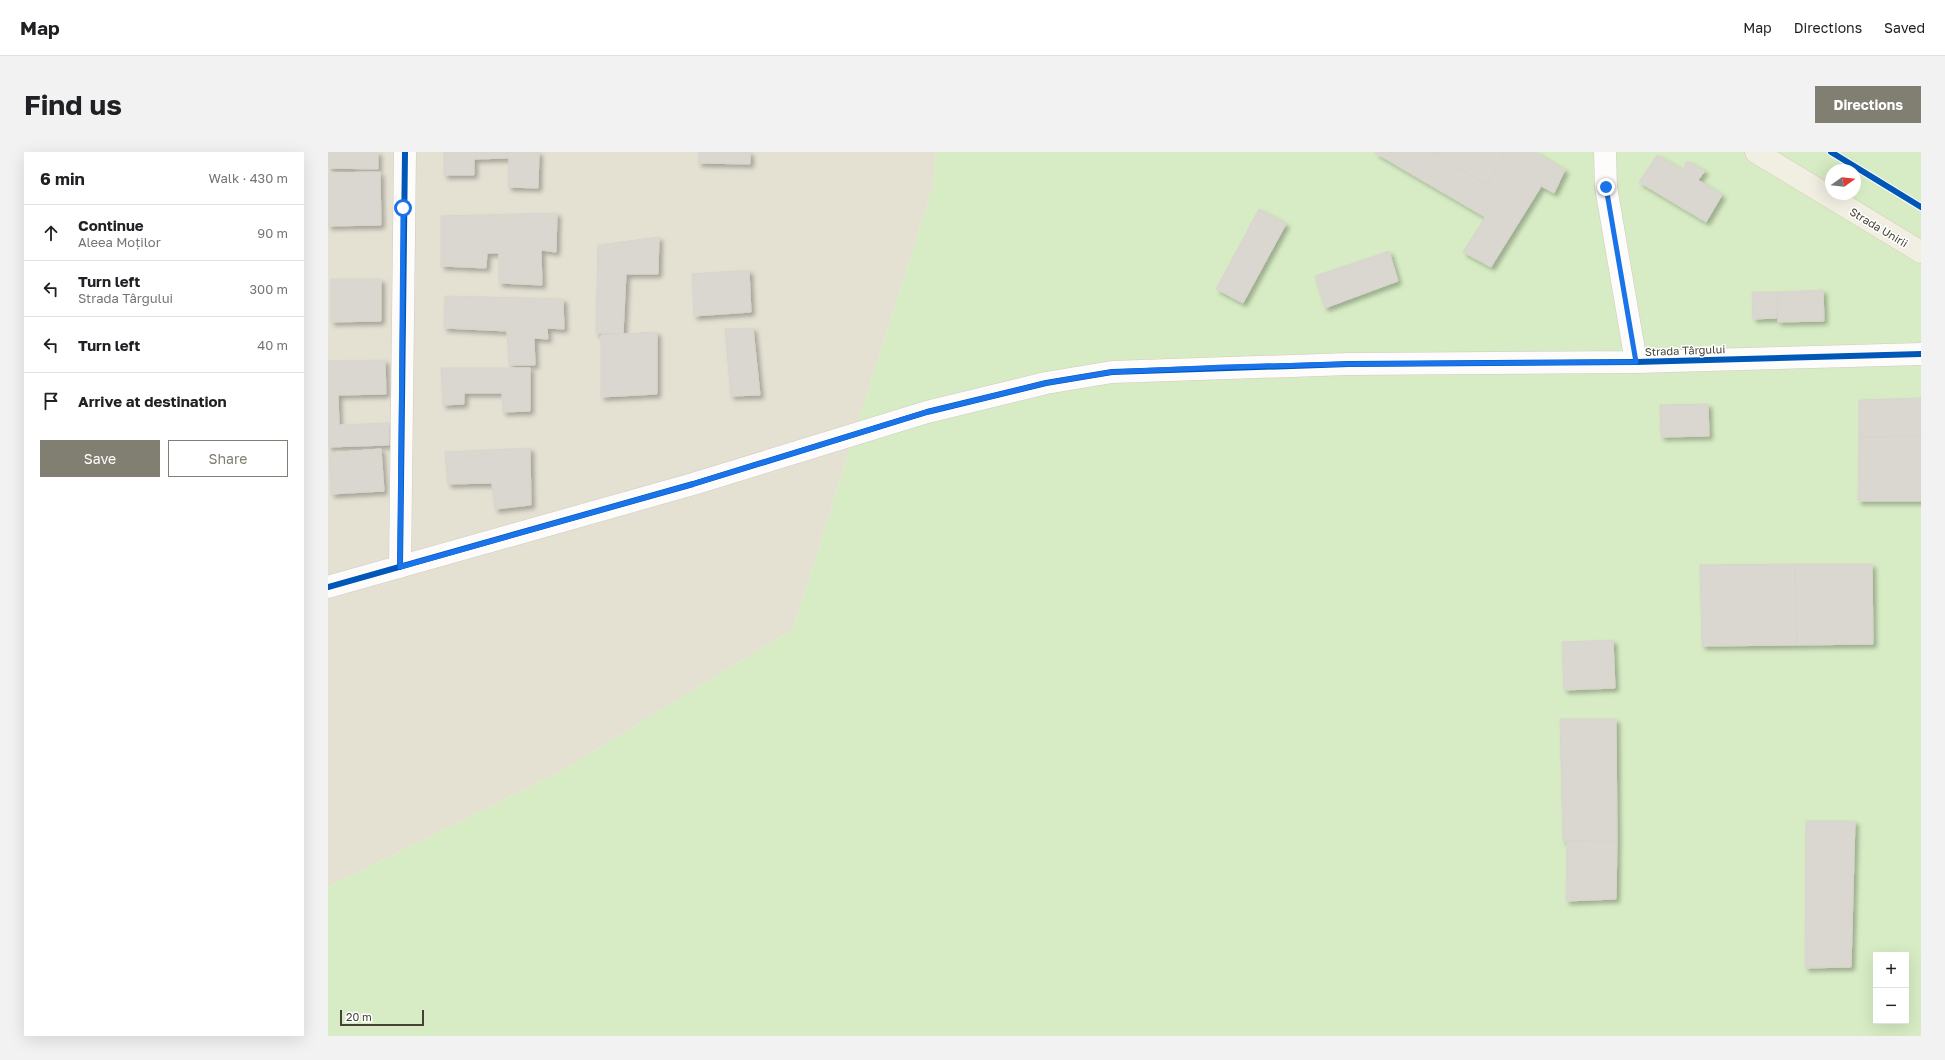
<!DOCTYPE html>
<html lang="en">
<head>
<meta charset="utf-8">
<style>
	:root { --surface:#fff; --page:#f2f2f2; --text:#202124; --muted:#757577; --line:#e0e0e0; --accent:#817e72 }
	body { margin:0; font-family:"Golos Text",sans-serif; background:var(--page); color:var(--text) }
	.controls { position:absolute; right:12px; bottom:12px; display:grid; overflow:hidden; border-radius:0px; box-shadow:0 4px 16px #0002 }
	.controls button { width:36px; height:36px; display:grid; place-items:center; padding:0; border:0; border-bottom:1px solid var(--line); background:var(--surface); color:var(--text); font:20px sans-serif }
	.compass { position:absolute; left:1497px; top:12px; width:36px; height:36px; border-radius:50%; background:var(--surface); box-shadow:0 4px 16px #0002; rotate:75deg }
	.scale { position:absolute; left:12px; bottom:10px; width:84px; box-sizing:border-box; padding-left:4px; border:2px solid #454133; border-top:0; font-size:11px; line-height:14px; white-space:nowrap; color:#454133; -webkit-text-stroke:3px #fff; paint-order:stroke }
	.stop { position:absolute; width:12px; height:12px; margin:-9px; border:3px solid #1a73e8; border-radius:50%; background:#fff }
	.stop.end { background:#1a73e8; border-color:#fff; box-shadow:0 1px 4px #0008 }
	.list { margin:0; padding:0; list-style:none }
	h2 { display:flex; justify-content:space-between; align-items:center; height:52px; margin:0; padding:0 16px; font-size:17px }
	h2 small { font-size:13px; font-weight:400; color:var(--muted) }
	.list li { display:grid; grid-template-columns:26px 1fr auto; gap:12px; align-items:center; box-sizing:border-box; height:56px; padding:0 16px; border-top:1px solid var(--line) }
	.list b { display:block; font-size:15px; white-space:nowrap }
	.list p { margin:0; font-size:13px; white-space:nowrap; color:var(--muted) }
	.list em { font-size:13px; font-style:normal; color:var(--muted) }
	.actions { display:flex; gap:8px; padding:12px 16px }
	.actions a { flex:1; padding:9px 0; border:1px solid var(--accent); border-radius:0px; text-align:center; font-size:14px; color:var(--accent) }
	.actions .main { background:var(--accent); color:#fff }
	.icon { flex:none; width:22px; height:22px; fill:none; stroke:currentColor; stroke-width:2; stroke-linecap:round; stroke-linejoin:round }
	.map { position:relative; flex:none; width:1593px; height:884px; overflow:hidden; border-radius:0px }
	header { display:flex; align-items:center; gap:24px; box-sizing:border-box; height:56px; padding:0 20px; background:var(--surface); border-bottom:1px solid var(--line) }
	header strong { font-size:19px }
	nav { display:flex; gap:22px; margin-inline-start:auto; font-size:14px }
	.intro { display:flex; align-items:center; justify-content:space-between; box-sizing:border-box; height:96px; padding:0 24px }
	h1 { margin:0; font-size:28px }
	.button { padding:10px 18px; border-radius:0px; background:var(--accent); color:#fff; font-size:14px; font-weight:700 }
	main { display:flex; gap:24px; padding:0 24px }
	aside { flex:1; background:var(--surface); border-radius:0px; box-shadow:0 4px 16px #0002 }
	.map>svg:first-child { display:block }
	.residential { fill:#e4e1d3 }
	.green { fill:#d7ecc4; fill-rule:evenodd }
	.building { fill:#d9d7cf; stroke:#d8d5cc; filter:url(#shadow) }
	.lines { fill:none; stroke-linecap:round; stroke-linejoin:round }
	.street-casing { stroke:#cdcbc4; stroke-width:23 }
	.primary-casing { stroke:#d3ceb3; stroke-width:23 }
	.street { stroke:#fdfcfb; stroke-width:22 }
	.primary { stroke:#f1efe2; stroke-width:22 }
	.cycleway-casing { stroke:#fff; stroke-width:8 }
	.cycleway { stroke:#0057b8; stroke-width:6 }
	.route { stroke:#1a73e8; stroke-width:5 }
	.labels { text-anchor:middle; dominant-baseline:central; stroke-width:3; stroke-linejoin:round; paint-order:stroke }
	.street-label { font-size:11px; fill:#454133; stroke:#fff }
</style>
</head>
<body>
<header>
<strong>Map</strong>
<nav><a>Map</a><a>Directions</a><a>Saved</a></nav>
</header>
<div class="intro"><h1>Find us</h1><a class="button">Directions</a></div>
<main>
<aside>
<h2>6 min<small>Walk · 430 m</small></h2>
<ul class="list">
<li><svg class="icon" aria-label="ahead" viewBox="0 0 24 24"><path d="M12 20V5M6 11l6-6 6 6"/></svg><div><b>Continue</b><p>Aleea Moților</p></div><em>90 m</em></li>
<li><svg class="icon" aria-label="left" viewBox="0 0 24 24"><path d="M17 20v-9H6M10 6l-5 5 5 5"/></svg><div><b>Turn left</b><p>Strada Târgului</p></div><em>300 m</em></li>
<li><svg class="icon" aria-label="left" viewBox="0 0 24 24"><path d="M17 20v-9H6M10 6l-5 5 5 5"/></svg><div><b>Turn left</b></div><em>40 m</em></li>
<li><svg class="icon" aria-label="arrive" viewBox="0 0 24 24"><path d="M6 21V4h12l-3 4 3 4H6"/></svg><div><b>Arrive at destination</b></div></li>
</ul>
<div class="actions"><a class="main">Save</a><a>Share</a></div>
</aside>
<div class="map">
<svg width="1593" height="884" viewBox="0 0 1593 884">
	<defs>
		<filter id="shadow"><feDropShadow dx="3.5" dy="3.5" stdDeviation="2" flood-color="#0004"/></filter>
	</defs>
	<rect width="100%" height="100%" fill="#f0eee6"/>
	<path class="residential" d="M0,0h608l-3,33 -140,444 -235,144 -230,114z"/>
	<path class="green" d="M608,0h985v884h-1593v-149l230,-114 235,-144 140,-444zM1503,18h24v24h-24zM1548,803h30v66h-30z"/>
	<path class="building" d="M0,0h50v17l-50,-1z
		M116,0h95l-1,36 -30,-1 1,-29 -35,1v16h-30z
		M371,0h51v12l-52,-1z
		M1046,0h57l56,33 19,-33h29l20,12 -64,103 -28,-15 22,-35z
		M1103,0h75l-19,33z
		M1329,3l26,15 4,-9 18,10 -7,9 24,15 -16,27 -67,-40z
		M1227,12l10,6 -11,23 -13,-7z
		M52,20l1,53 -53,1v-53z
		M931,57l27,15 -43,79 -27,-14z
		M229,61l-1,39 -15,-2 1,35 -43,-2v-30h-12l-1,15 -45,-2v-50z
		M331,85l-1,37h-32l-3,60 -27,-1 2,-88z
		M1061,99l9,30 -73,27 -10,-32z
		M421,118l2,42 -57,4 -2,-42z
		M3,127h50v42l-50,1z
		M1495,138l1,31 -46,1v-30z
		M1424,140h26l-1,26 -24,1z
		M117,144l118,3 1,30 -17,-1 1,11 -14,-1 1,27h-26l-2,-34 -63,-3z
		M425,176l7,67 -29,1 -6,-67z
		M329,180v62l-56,3v-62z
		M57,208l1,34 -48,1 1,30 50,-2v22l-61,2v-86z
		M113,216h89v43l-27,1 -1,-19h-38v11l-21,1z
		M1593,246v38l-62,1v-37z
		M1380,252l1,32 -48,1 -1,-32z
		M1593,284v65h-63l1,-64z
		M202,296l1,57 -36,4 -3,-26 -44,1 -3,-32z
		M53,297l3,42 -53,3 -2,-41z
		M1467,412h77l1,80 -76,1z
		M1467,412l2,81 -95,1 -2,-81z
		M1285,488l2,48 -51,2 -2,-48z
		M1232,567h56l1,121 -54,1z
		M1478,669h49l-4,146 -46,1z
		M1289,688l-1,59 -50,2 1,-60z"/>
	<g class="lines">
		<defs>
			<path id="street" d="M1277,0l1,35 30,175
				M72,415l5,-415
				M0,435l365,-103 234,-72 119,-29 66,-11 237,-8 287,-2 285,-8"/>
			<path id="primary" d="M1428,0l165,100"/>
		</defs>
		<use href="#street" class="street-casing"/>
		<use href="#primary" class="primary-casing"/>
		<use href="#street" class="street"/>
		<use href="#primary" class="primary"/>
		<defs>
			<path id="cycleway" d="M1503,0l90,55
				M72,415l5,-415
				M0,435l365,-103 234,-72 119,-29 66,-11 237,-8 287,-2 285,-8"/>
		</defs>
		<use href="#cycleway" class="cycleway-casing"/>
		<use href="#cycleway" class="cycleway"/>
	</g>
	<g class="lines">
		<path class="route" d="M75,56l-3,359 293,-83 234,-72 119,-29 66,-11 112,-5 125,-3 287,-2 -30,-175"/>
	</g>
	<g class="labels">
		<g class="street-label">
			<text transform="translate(1551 75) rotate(31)">Strada Unirii</text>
			<text transform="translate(1357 198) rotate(-2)">Strada Târgului</text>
		</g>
	</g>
</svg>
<div class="controls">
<button>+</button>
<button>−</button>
</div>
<svg class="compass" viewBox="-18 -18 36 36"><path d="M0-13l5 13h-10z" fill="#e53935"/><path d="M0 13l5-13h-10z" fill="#757577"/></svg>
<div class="scale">20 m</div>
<div class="stop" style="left:75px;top:56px"></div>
<div class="stop end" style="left:1278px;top:35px"></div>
</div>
</main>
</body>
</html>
